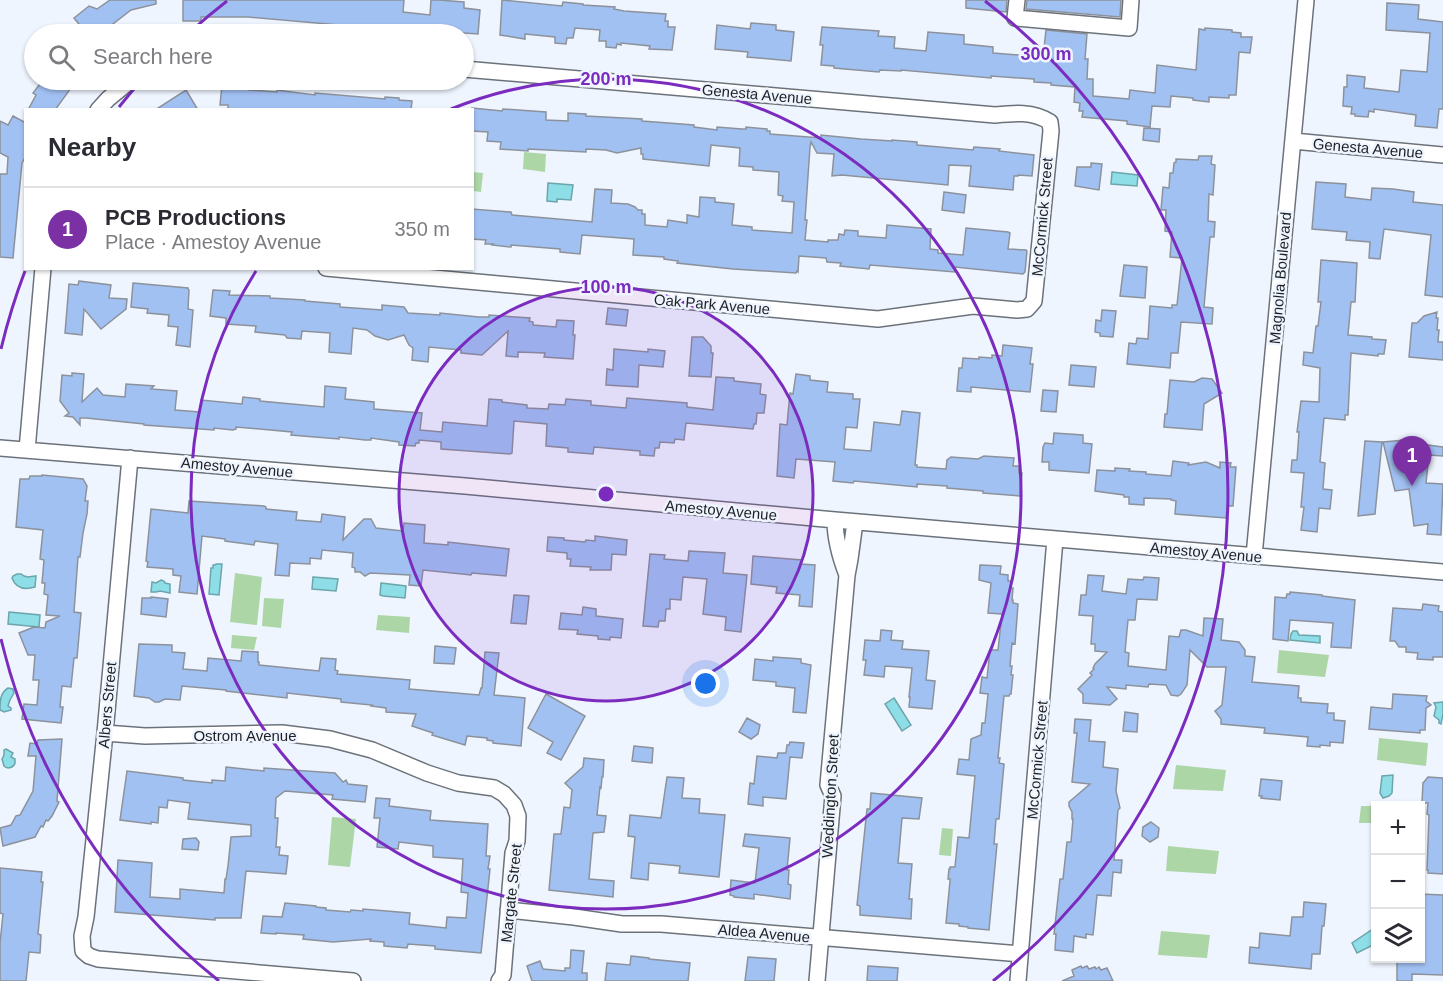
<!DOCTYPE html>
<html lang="en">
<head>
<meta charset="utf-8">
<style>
	:root { --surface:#fff; --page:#f2f2f3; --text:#2b2b33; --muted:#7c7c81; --line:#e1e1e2; --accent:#7b31a3 }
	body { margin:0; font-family:Helvetica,sans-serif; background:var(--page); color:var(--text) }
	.controls { position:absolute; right:18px; bottom:18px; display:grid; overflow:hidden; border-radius:0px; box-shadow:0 2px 4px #0004 }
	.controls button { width:54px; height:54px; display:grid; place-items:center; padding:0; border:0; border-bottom:2px solid var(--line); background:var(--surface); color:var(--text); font:30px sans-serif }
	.you { position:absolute; left:706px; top:684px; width:21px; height:21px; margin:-15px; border:4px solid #fff; border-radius:50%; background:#1a73e8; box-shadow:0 0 0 9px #1a73e833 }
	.badge { display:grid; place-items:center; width:39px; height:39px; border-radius:50%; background:var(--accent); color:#fff; font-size:20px; font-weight:700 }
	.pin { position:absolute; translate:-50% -50px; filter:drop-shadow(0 2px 3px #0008) }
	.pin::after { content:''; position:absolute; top:32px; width:21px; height:18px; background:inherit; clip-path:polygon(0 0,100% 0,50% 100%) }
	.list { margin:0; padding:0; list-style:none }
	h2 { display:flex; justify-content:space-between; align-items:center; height:78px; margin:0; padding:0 24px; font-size:26px }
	h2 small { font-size:20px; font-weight:400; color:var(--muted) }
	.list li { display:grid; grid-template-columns:39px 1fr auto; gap:18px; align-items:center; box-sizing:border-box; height:84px; padding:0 24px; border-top:2px solid var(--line) }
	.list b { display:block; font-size:22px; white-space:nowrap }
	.list p { margin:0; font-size:20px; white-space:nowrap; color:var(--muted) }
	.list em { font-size:20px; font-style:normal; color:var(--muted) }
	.icon { flex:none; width:33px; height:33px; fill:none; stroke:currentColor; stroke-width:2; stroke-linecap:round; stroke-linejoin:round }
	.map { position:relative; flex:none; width:1443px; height:981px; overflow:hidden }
	.search { position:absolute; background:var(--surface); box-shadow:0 2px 4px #0004; left:24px; top:24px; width:450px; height:66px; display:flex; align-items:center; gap:15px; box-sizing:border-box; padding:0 21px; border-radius:33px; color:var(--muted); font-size:22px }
	.panel { position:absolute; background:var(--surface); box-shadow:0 2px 4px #0004; left:24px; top:108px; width:450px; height:162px; border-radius:0px }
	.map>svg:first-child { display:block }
	.green { fill:#add6a7 }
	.water { fill:#8edee7; stroke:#6ca5ac; stroke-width:1.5 }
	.building { fill:#a2c1f3; stroke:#8c929b; stroke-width:1.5 }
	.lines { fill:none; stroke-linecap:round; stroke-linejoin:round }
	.minor-casing { stroke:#6c727a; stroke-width:18 }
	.minor { stroke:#fff; stroke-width:15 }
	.ring { fill:none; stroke:#7b2cbf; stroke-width:3 }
	.labels { text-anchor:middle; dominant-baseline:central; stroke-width:5; stroke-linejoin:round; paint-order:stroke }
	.street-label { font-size:15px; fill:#1e2024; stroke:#eff5ff }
	.centre { fill:#7b2cbf; stroke:#eff5ff; stroke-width:3 }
	.ring-label { font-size:18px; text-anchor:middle; font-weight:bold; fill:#7b2cbf; stroke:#eff5ff; stroke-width:5; stroke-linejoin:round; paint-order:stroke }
</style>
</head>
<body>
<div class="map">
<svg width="1443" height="981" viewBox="0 0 1443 981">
	<rect width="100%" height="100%" fill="#eff5ff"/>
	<path class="green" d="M524,152l22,2 -1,18 -22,-3z
		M473,172l10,1 -2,19 -8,-1z
		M235,573l27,4 -5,48 -27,-3z
		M264,598l20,1 -3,29 -19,-2z
		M378,615l32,2 -1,16 -33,-3z
		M232,635l25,2 -3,13 -23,-2z
		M1279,650l50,5 -4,22 -48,-4z
		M1379,738l49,5 -2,23 -49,-6z
		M1176,765l50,5 -3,21 -50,-2z
		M1361,806h14v17h-16z
		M332,817l24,2 -6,48 -22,-2z
		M942,828l11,1 -2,27 -12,-1z
		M1168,846l51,5 -3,23 -50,-3z
		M1161,931l49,4 -3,23 -49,-3z"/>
	<path class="water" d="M1112,172l26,3 -1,11 -26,-2z
		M548,183l25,2 -2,15 -14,-1v3l-10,-1z
		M216,564h6l-3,31 -10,-1 2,-26h2v-3h2z
		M17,574h4c4,4 9,3 15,2l-1,11c-10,3 -19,2 -23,-9l1,-2z
		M313,577l25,2 -2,12 -24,-2z
		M161,580l3,1 1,2 5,1v9l-10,-2 -4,1h-5l1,-10 4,1z
		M381,583l25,3 -1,12 -22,-2 -3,-1z
		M9,612l31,3 -1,12 -31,-3z
		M1293,631h4l2,4 21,1v7l-30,-3 1,-6z
		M8,688l5,1 1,4 -4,7 -2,6 3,2v2l-7,2 -4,-2c0,-9 0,-17 8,-22z
		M894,698l17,27 -9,6 -17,-27z
		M1443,702v12l-2,10 -2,-1v-3l-5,-4 2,-9 -2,-4z
		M6,749l7,4 -2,4 4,2v4c-1,4 -7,7 -11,3l-2,-7 2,-4v-5z
		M1393,775l-1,18 -3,3 -6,2 -3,-5 2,-17z
		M1373,929l2,6v9l-18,9 -5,-10z"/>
	<path class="building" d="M110,0h46v4l-25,6 -31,24h-13l-13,-16 15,-12 8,3z
		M183,0h221l-1,12 27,3 1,-15h8l25,2v6l16,2 -2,24 -28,-2 1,-3 -21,-2 -1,6 -181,-16h-47v4h-18z
		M502,0l60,6 1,-4 20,2v1l32,2 -1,2 10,2 42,3 -1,7h3v6h7l-3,23 -23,-1 1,-3 -29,-3v2l-4,-1 -1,4 -10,-1v-6h-7l1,-11 -25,-2 -2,10h-6l-1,6 -11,-1v-6l-30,-3v5l-25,-4z
		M966,0h41l-1,12 -40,-4z
		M1027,0h94l-1,17 -94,-8z
		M1387,3l32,2 -1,14 25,3v87h-4l-2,19 -22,-2 1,-11 -42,-6v3l-5,-1 -1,6 -13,-1v-2h-4l1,-7 -9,-1 1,-19h3v-12l18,2 -1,11 35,4 2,-22 26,2 3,-39 -44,-3z
		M751,23l25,2v5l18,2 -3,29 -44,-4 1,-5 -33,-3 2,-24 33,4z
		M822,27l57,4 -1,5 17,1 -1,11 32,3 2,-19 36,3v9l29,3v6l50,4 3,-27 41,4 -2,25h3l-1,20h6v17l36,3 1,-9 25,3 2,-28 39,5 3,-41 6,1v-2l27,2v2l9,1v4h11l-2,16 -11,-1 -3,43h-7v3l-20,-1v5l-16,-2v-2l-22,-2 -1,11 -18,-1 -2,21 -23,-3v-3l-45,-4 1,-6h-4l1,-8 -6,-1 1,-15 -24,-2v-2l-17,-1v-3l-43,-3v2l-90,-8v1l-21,-1 -1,2 -45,-4v-2l-13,-1 2,-20h-3z
		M43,80h30l-5,6 3,2 -16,22h-27l8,-15 -3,-2z
		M222,85l27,2v3l28,2v-2l38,5v-2l70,6v-2l14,1v2l13,1 -1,9h-183v-5h-8z
		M186,90l12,20h-43z
		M472,108l30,3 1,-2 43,3v8l22,1v-8l18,1v2l56,3v2l52,4v2l23,3v-3l25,2h4v-2l21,2v2h3v3l51,4v-3l40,4 31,2v-1l25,2v3l56,5 1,-3 26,2 -1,2 35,4 -2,21 -14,-1v1h-4l-1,14 -44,-4 2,-20 -22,-1 -1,20 -106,-10 -10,1 2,-22 -17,-1 -6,-11 -1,5 -5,73h2l-2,20 23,2v-2h10l1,-6 5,1 1,-5 13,1v5l28,2 1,-13 44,4 -1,20 8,1v3l25,2 3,-27 42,4 2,1 -2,16 18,1 1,1 -2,21 -2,2 -68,-7v5l-85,-7 -1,4 -29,-3 1,-3 -14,-1 -1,-4 -27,-2 -1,16 -1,-1 -1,2 -63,-4 -56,-6 1,-2 -14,-2v-2l-31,-2 1,-16 -52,-4 -2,19 -20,-2v-3l-49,-4v2l-19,-2 1,-1h-8l1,-4 -14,-1v-30l39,3 1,3 80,7 3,-33 17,1 -1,13 17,1 7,3 3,3h4v4h3v11l22,2 1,-7 19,3v-8l12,2 1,-20 15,1v4l19,2 -2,21 20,2v3l40,3 2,-31 -12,-1 1,-5 -5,-1 1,-23 -26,-2v-3l-14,-1 1,-18 -29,-3 -2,21 -66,-7v-5h-2v-6l-24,5 -11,-3 -20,-1v3l-58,-3v2l-28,-2 1,-7 -14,-1 1,-9 -16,-1z
		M13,116l13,7v33l-4,7 -9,95 -13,-1v-83h7l1,-17 -8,-4v-32l8,4z
		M1144,128l16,1 -1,13 -16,-2z
		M1199,156h13l-1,8 4,1 -2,30 -4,-1 -1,27 7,1 -1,15h-4l-6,70 9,1 -1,16 -31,-2 -3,31h-7l-1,15 -43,-4 2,-21 7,1 1,-6 11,1 2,-33 22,2v-3h5l5,-47 -12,-1 2,-25 -7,-1 1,-21h-5l2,-23 6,1 1,-15h3l1,-10 2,-1v-3l22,1z
		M1091,163l11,1 -3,26 -24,-4 2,-19h14z
		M1316,182l30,2 -1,13 26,3 1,-12 21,1 21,3 -1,10 30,3v92l-18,-2 6,-60 -47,-6 -4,30 -11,-1 1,-16 -24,-2 1,-8 -35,-3z
		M944,192l22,3 -2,18 -22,-3z
		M1321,260l36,3 -2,39h-4l-3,33 24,2v2l14,1 -2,14h-6v2l-27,-3 -3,62h-3v5l-21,-2 -4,44 5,1 -2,26 9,1 -2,19 -11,-1 -2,24 -16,-2 3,-23h-3l3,-34 -13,-1 1,-12h5l2,-28h-2l4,-31 18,1 1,-34 -17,-3 1,-13 9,1 3,-27h2l3,-24h-3z
		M1124,265l23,2 -2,31 -25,-2z
		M79,281l32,4 -2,13 18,1 -1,10 -25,20 -17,-20 -2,26 -17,-2 4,-49 9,1z
		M133,283l55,5v1l1,1 -1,19 5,1 -3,37 -14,-2 2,-18 -10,-1 1,-11 -22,-2 1,-4 -17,-2z
		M213,290l17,1 -1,4 41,1v2l35,2v1l35,3v3l42,3v-5l22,2 4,6 32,2v-2l39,4h10v-2l41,3 -1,3 4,1v3l23,2 1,-7 17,1 -1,14h2l-2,24 -29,-2 1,-4 -27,-1v5l-12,-1 2,-25 -26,24 -21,-2v-3l-32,-3 -1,15 -16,-2 1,-12 -4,-3 -5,-10 -16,5 -13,-4 -8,-6 -14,-2 -2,26 -22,-2 1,-19 -28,-2 -1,8 -14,-1 -2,-3 -30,-3 1,-6 -30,-2v-6l-16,-2z
		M608,308l20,2 -2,16 -20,-2z
		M1102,310l14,1 -3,26 -13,-1v-3l-5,-1 1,-12 5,1z
		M1437,312l-1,6h2l-1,12h2l-1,12h5v18l-34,-3 3,-34h5l7,-7z
		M692,337h11l8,9v7h2l-2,24 -22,-1z
		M1003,345l29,3 -2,16h3l-3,28 -59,-5v5l-14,-1 2,-23h3l1,-10 16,1v-2l13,1v-3l10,1z
		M614,349l34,3v-3l17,2 -2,16 -24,-2 -1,22 -32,-2 1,-16 6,1z
		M1071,365l25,2 -2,20 -25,-2z
		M72,373l12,1 -2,28 15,-14 6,7 22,2 1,-13 28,2 -3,3 26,2 -2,19 25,2 1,-12 41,4 1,-7 17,2v2l64,6 1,-21 21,2 -1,11 29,3v7l48,4 -2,17 22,2 1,-10 44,4 2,-27 13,1v2l25,3v3l21,1 1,-5 16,1 1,-6 25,2v4l35,3 1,-10 60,5v4l26,3 3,-33 18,1v3l27,3 -1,10 6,1 -2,18h-7l-1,11h-2l-1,5 -67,-6 -2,17 -9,-1 -1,4 -14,-1 -1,6h-4l-1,8 -14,-1v-4l-46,-4 -1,7 -25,-2v-4l-22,-2 1,-22 -33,-3 -2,32 -2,1 -69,-5v-7l-22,-2v3h-3l-1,3 -16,-1v-3l-28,-4v2h-6l-26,-3v2l-48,-4 1,-3 -56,-5v2l-3,1 -19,-2v2l-70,-5v-1l-58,-6h-6v7l-7,-8 -8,-1 4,-3 -9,-12 2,-26 10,1z
		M796,374l14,2v4l18,2 -1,10 26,2v5h7l-3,29 -11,-1 -2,22 27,2 3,-29 26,3 2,-14 18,2 -5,52h2v2l29,2 1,-9 4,-3 27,2 6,-3 30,2 -1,8h6v7h3l-2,23 -37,-3v-2l-36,-3v-2l-30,-2v3l-63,-6 -1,2 -20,-2 2,-19 -39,-3 -2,19 -17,-2 3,-52 7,1 3,-32 3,1z
		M1202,378l10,1 10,14 -18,11 -2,26 -38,-3 1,-13h2l3,-34 24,2z
		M1043,390l15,1 -2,21 -15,-1z
		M1054,433l29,2v8l9,1 -3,29 -40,-3v-8h-7l1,-15 2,-4 8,1z
		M1405,440v2l38,5v9l-14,-1 -3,28 17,1 -2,51 -14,-1 1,-10 -14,2 -5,-37 -14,2 -12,-49z
		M1365,441l17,1 -7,72 -17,2z
		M1173,461l16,2 -1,2 18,-3 14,6v-6l11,1 -1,4h6l-3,39h-6l-1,12 -51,-4 1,-13 -5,-1v-1l-27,-1v7l-15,-1v-7h-5v-2l-29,-4 2,-21 18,1v-3l15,1 -1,2 17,1v2l25,2z
		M42,475l41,4 4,7 -2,15h3l-1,13 -4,19 -3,24h-2l-4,55 7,1 -4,45h-3l-3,29 -9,-1 -2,21h3l-2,16 -39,-4 2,-15 13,1 2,-25h-6l2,-25h-7l-9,-22 15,-6 11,1 1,-6 14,-6 -14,-1 2,-20 -4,-1 1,-11h-3l2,-23 -4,-1 3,-29 -27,-3 4,-48h9l1,-3h12z
		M189,501l75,5 2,1v2l31,3 -1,8 25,2 1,-8 23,3 -2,23 21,-21h7l5,9 27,3 1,-8 21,2 -1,18 24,2v-3l61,7 -3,27 -34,-3 -1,2 -48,-5 -2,16 -12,-1 1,-10 -40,-2 -5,3 -5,-4h-5v-4l-3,-1 1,-14 -31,-3 -1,9 -11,-1v6l-20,-1 -1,13 -14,-1 3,-31 -23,-3 -1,4 -29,-4v-2l-23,-3 -5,58 -18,-2 2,-16 -8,-1v-6l-26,-2 1,-5 -2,-1 5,-52 37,4z
		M595,536l32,4 -1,15 -14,-1 -1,16h-21l1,-3 -21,-1 1,-7h-4v-6l-20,-2 1,-14 16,1v2l21,2 1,-2 9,1z
		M689,551l36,2 -2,20 24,2 -6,57 -16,-2 1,-13 -23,-3 4,-35 -24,-2 -2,23 -11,-1v10h-4l-1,12h-6l-1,6 -15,-1 7,-72 15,1 -1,4 24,2z
		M753,556l49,4 -1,4 14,1 -3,42 -13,-1 1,-11 -24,-2 1,-6 -26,-3z
		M980,565l21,1 -1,8 8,1v6h3v7h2l-1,12h1v3l5,1 -3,40 -3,-1 -2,23h2l-1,9h2l-2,19h-1l-1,2h-5l-6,62h2l-1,5 5,1 -5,55h-3l-2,25h3l-8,86 -21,-2v-1l-9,-1v-2l-13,-1 4,-42v-2h-2l1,-10h1v-2h5l3,-30 11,1 6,-62 -18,-2 2,-15 10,1 2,-21 10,-4 1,-12h3l3,-29 -8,-1 2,-16 5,1 3,-28h8l4,-36 -14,-1 3,-30 -12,-3z
		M1088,575l16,1 -2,15 24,3 2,-15 15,1 1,-3 15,1 -2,22 -20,-1 -2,21h-7l-3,32 4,1 -1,13 38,4 3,-34 10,1 2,-7h5l17,6 1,-18 19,1 -2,21 18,2 6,8v6l10,1 -3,25 47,4 -1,12h3v4l27,2 -1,9h7v7l11,1 -2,22 -13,-1v4l-10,-1v2l-13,-1 1,-9 -44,-4 1,-5 -44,-4v-5l-6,-8 7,-6 4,-38h-19l-17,-17 -3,35 -6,9 -3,2 -7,-1 -5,-10 -17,-1 -1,3 -22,-2v4l-19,-2 10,12 -7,6 -27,-2v-9l-5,-5 14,-14 -2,-2 4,-4 -1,-1 2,-4 12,-12 -12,-1v-7h-4l2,-28 -14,-1 2,-20h5z
		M1290,592l32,3v1l33,4 -4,48 -20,-1 2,-24 -43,-3 -2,21 -15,-2 2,-42 11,1 1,-4h3z
		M514,595l15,1 -3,28 -15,-1z
		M151,597l17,2 -2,18 -25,-3 1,-16h9z
		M1423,604l16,2 -1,5 5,1v45h-10v3l-16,-1 1,-6 -12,-1v-5h-7l-4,-6h-5l3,-33 29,2z
		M583,607l13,2v7l27,3 -2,19 -11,-1v3l-12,-1v-3l-21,-2 1,-4 -19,-1 2,-16 21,2z
		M881,630l11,1 -1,9 12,1 -1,8 27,2 -3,29 9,1 -3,28 -23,-2 1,-10h-1l3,-29 -27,-2 -1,11 -20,-2 2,-15h-3l2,-20 15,1z
		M139,644l33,1v7l13,1 -2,16 24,2 1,-13 33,3 1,-10 16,1v10h1v3l60,6 2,-13 15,1 -1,11 3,1 -1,3 73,6 -1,9 70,6 2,-7h1l3,-36 14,1 -5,42 31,3 -4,48 -28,-3v-2l-6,-1v-2l-20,-2 -2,9 -33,-10 1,-2 -21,-7 4,-12 -30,-2v-4l-15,-2 1,-1 -31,-3v-3l-54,-6v5l-61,-7v-1l-44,-4 -2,14 -15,-1 -6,3h-4l-6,-4 -15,-2z
		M435,646l21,2 -2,16 -20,-1z
		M773,657l28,2v4l10,2 -5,48 -13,-1 2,-24 -19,-2v-4l-23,-2 2,-21 18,2z
		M546,694l39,22 -24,44 -14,-7 6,-11 -25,-14z
		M1393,694l34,2 -1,5 5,4 -5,3 -1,22h-5v3l-51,-4 2,-22 21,2z
		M1125,712l13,2 -1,18 -14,-1z
		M747,718l13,7 -2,9 -7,5 -12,-7z
		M1075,719l16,1 -2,21 16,1 -2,25 15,2 -2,22 4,17 -2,2 -4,50h8l-1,13 -8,-1 -2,24 -14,-1 -4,40 -7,-1v4l-12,-2 -1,16 -18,-2 1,-16h-2l6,-55h3l4,-37h4l2,-23h-1v-7l-3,-6v-4l21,-18 -18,-2 5,-49h-3z
		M62,739l-5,62 2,1 -7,14 -4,5 -2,-1 -3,7 -2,-1 -6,11 -32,9 -3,-18 11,-3 5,-9 4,-1 13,-24 3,-35h-8l2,-13 7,1 1,-4z
		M790,742l14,1 -2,15 -12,-1 -4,42 -23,-2v9l-15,-2 2,-21 4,1 3,-28 20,2 1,-5h8l1,-8h2z
		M634,746l19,2 -1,15 -20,-2z
		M584,758l20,2 -1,17h-1l-1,11 -1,-1 -3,28 9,1 -2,16 -11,1 -4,46 25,2 -1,16 -64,-7 5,-56h7l3,-27 6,1 2,-18 -7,-7 18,-16z
		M226,767l38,4v-3l71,5 8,9 3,-2 2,4 19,2 -2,16 -33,-3 1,-4 -48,-4 -9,7 -1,20h3l-2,29h4l-1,8 9,1 -2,18 -40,-3 -5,47h-26v2l-100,-8 3,-52 34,3 -2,34 30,2v-10l44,4 1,-14h1l2,-13 3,-29 20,-1v-11l-63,-6 2,-16 -22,-3 -1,8 -8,-1 -1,16 -7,-1v2l-31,-4 7,-49 56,7v2l29,3v-3l13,1z
		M667,777l17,1 -2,20 18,1 -1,14 26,2 -6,62 -40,-4 1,-7 -31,-3 -1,17 -17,-2 4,-41 -7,-1 2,-21 31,3z
		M1428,777l15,1v96l-15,-1v-3h-1l2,-55 -2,-1 1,-11h-6l1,-20z
		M1261,779l21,2 -2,19 -19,-2 1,-2h-3z
		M871,793l51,5 -3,21 -17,-1 -4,45 14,1 -3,35h3l-1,20 -51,-4v-9l-3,-1 8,-77 2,-19h3z
		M376,798l14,1 -1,7 42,5 -1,9 58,4 -2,32h4l-2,13h2l-9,84 -46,-4v-3l-27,-2 -1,4 -23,-2v-4l-14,-1 1,-2 -38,3 -30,-3 1,-4 -28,-2v1l-15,-1 2,-17 19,1 3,-14 31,3v1l10,1v2l24,2 1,-2 12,1v-2l47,4 -1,11 37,4 1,-11 19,1 2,-25 -7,-1 2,-33 -30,-2v-11l-34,-4 -1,7 -21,-2 3,-29h-6z
		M1151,822l8,6 -1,9 -8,5 -8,-6 1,-9z
		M745,834l45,4 -3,32h2l-1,14 3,1 -1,14 -36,-5v5l-20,-2v-1l-4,-1 1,-15 24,3 4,-35 -16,-2z
		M196,838l3,4 -1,8 -16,-1 1,-10z
		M0,868l42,4 -1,10h2l-5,52 3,1 -1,18 -11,-1 -3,29h-26v-38l3,-29 -3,-1z
		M1420,894l23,1v80l-31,-1v7h-15v-20l18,1 1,-4h4l3,-34 -3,-1z
		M1304,902l22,2 -2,22h-2l-2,28h-8l-1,15 -62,-6 1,-16 9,1 1,-15 30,3 2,-19h11z
		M571,950l13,1 -2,22h5v8h-55l-5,-15 13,-5 3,8 22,2v-3h5z
		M631,956l18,2v1l41,4 -2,18h-83l2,-18 23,2z
		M748,957l28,2 -2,22h-29z
		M868,966l30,2 -1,13h-30z
		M1081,966l1,2 5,-2 2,3 6,-2 1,2 3,-2 2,3 6,-2 6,13h-51l12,-5 -2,-6z"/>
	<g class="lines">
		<defs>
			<path id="minor" d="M1017,0l-2,18 114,10 2,-28
				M98,110l10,-11 23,-19
				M1293,141l150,14
				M326,268l552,51 95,-13 44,4 10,-1 7,-8 17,-170 -1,-9c-17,-11 -36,-9 -55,-7l-531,-46
				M0,448l465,38 370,34 608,52
				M27,450l16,-182
				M130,458l-25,275 -19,184 -4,19 1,15 6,5 9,3 255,22
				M835,520c0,20 5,37 12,55
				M1254,556l52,-556
				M105,733l40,3 137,-3 48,6 42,11 55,23 31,10 36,5 10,6 10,11 4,11 -1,25 -4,12 -10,122 -4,6
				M508,910l66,7 48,7h39l359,30
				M817,981l16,-185 -5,-11 19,-210 3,-16 5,-37
				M1018,981l37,-442"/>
		</defs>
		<use href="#minor" class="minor-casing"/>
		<use href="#minor" class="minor"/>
	</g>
	<circle cx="606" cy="494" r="207" fill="#7b2cbf" fill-opacity=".12"/>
	<g class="ring">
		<circle cx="606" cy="494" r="207"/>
		<path d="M451 109A415 415 0 1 1 256 271"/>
		<path d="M219 981A622 622 0 0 1 1 639M1 349A622 622 0 0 1 25 271M119 107A622 622 0 0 1 140 82M190 32A622 622 0 0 1 227 1M985 1A622 622 0 0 1 993 981"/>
	</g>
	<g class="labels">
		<g class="street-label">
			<text transform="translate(757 94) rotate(5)">Genesta Avenue</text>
			<text transform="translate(1368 148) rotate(5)">Genesta Avenue</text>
			<text transform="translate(1042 217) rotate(-85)">McCormick Street</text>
			<text transform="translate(1280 278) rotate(-85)">Magnolia Boulevard</text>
			<text transform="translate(712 304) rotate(5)">Oak Park Avenue</text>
			<text transform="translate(237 467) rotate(5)">Amestoy Avenue</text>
			<text transform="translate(721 510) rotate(5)">Amestoy Avenue</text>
			<text transform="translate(1206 552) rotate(5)">Amestoy Avenue</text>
			<text transform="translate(107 705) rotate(-85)">Albers Street</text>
			<text x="245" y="735">Ostrom Avenue</text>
			<text transform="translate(1037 760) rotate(-85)">McCormick Street</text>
			<text transform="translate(830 796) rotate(-87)">Weddington Street</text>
			<text transform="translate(511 893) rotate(-84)">Margate Street</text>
			<text transform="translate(764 933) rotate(5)">Aldea Avenue</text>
		</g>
	</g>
	<circle cx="606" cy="494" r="9" class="centre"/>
	<g class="ring-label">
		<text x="1046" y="60">300 m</text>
		<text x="606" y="85">200 m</text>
		<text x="606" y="293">100 m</text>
	</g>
</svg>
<div class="controls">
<button>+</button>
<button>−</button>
<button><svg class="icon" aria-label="layers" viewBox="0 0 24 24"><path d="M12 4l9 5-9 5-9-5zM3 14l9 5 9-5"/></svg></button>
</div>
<div class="you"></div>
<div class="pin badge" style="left:1412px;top:486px">1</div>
<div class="search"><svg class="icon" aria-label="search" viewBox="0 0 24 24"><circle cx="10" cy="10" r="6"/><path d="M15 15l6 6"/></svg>Search here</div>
<section class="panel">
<h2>Nearby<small></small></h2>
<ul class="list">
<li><span class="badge">1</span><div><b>PCB Productions</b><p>Place · Amestoy Avenue</p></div><em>350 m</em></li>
</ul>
</section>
</div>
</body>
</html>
